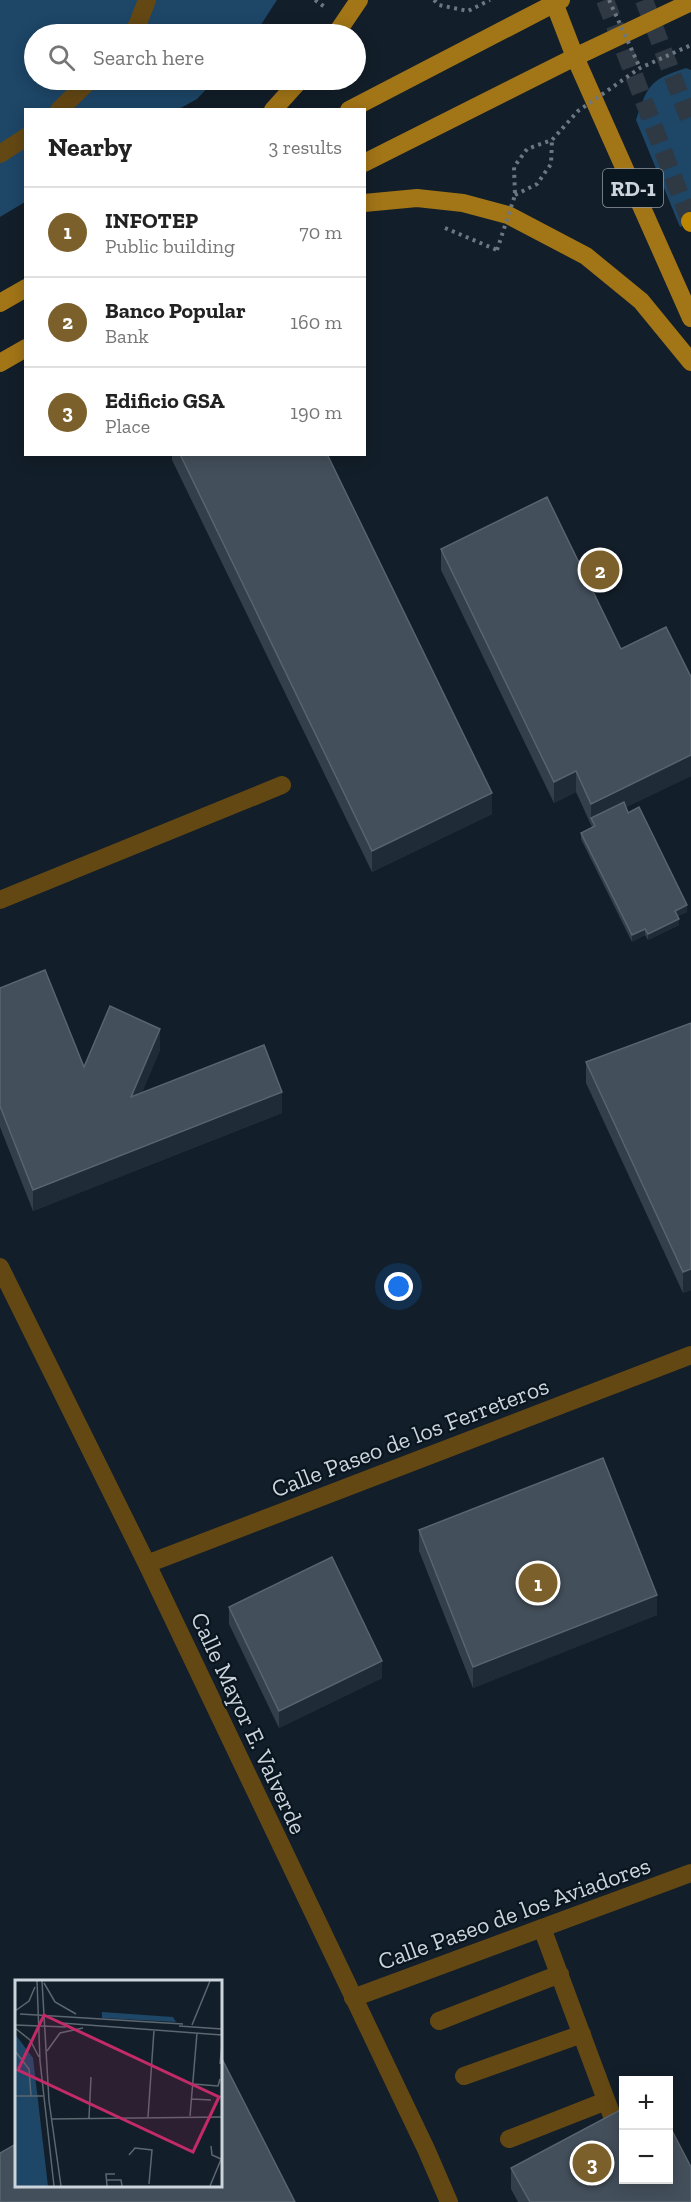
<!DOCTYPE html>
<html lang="en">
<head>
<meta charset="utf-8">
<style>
	:root { --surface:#fff; --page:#f6f6f6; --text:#222; --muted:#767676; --line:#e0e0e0; --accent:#7b602b }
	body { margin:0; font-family:"Zilla Slab",serif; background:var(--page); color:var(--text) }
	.controls { position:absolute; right:18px; bottom:18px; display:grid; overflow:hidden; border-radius:0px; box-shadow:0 3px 15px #0003 }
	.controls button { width:54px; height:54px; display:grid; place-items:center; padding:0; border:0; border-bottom:2px solid var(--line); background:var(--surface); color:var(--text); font:30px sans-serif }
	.you { position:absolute; left:399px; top:1287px; width:21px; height:21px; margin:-15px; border:4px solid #fff; border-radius:50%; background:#1a73e8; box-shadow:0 0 0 9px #1a73e833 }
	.badge { display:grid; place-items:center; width:39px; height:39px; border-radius:50%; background:var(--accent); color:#fff; font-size:20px; font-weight:700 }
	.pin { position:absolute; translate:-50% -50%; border:3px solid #fff; box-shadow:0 2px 6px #0006 }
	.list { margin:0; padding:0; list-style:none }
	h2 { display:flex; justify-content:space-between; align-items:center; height:78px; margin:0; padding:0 24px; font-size:26px }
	h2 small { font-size:20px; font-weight:400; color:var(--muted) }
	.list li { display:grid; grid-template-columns:39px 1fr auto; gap:18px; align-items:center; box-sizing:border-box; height:90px; padding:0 24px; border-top:2px solid var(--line) }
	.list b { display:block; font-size:22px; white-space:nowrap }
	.list p { margin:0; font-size:20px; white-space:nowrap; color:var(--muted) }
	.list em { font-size:20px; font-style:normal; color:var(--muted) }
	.icon { flex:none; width:33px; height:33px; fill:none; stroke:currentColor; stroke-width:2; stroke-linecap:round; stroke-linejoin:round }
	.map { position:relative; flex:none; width:691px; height:2202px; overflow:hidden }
	.search { position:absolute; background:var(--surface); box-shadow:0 3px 15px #0003; left:24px; top:24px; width:342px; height:66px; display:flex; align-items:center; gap:15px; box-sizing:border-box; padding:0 21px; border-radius:33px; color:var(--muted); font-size:22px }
	.panel { position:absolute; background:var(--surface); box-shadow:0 3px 15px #0003; left:24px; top:108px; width:342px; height:348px; border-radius:0px }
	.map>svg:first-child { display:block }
	.green { fill:#1d4667 }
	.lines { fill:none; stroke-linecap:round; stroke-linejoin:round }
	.highway-tunnel { stroke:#2e3944; stroke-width:18; stroke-dasharray:18 9; stroke-linecap:butt }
	.path { stroke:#6d7781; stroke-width:4; stroke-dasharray:3 4.5; stroke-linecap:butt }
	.lane { stroke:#644814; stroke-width:18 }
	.street { stroke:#644814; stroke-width:18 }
	.primary { stroke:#a27517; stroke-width:18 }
	.highway { stroke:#bd8600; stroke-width:18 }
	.path-bridge { stroke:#6d7781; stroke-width:4; stroke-dasharray:3 4.5; stroke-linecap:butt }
	.wall { fill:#333f4b }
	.shaded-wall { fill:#1f2b37 }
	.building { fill:#434f5b; stroke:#58646f; stroke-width:1.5 }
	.labels { text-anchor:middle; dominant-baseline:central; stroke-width:4.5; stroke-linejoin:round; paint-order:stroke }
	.shield { fill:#09151f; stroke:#929ba3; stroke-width:1.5 }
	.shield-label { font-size:22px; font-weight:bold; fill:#ccd4dc }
	.street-label { font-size:24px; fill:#ccd4dc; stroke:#09151f }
	.inset-road { fill:none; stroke:#5c6771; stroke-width:1.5 }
	.view { fill:#c32b68; fill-opacity:0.15; stroke:#c32b68; stroke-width:3 }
	.inset-edge { fill:none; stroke:#ccd4dc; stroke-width:3 }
</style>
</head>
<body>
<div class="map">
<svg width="691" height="2202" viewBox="0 0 691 2202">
	<rect width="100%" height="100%" fill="#121e29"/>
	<path class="green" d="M0,0h277l-22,34h-221v46h181l-18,19 -18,10 -153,1 -1,92 -25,15z
		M686,68l5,2v152l-11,5 -44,-107c12,-35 13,-40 50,-52z"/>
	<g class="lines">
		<path class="highway-tunnel" d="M605,0l85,221
			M644,0l47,124"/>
		<path class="path" d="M315,0l11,8
			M445,228l52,22"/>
		<path class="lane" d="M131,34l6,-8 10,-26
			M59,110l31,-30
			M0,154l26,-17
			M0,900l282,-115
			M542,1928l76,204
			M439,2021l121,-47
			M464,2076l118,-42
			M509,2139l97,-38"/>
		<path class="street" d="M0,1267l147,297 279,585 23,53
			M147,1564l544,-209
			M353,1998l338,-125"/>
		<path class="primary" d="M553,0l22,57 116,261
			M336,34l23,-34
			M273,110l27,-30
			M349,110l212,-110
			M364,163l211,-106 116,-55
			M364,203l53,-5 46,5 45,12 78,41 55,45 50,61
			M0,303l26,-15
			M0,363l26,-15"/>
		<path class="highway" d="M690,221l1,2"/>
		<path class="path-bridge" d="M434,0l5,5 29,6 22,-11
			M609,0l31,68
			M515,195l22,-11 14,-20 1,-24
			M497,250l18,-55 -1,-28 13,-18 25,-9 26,-29 62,-43 51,-23"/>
	</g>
	<path class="wall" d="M172,454h155l165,360 -120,58 -200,-412z
		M441,549l180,100 70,28v99l-65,31 61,105 -9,4 1,9 -31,15 -3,-5 -13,7 -51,-103v-6l11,-6 -16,-35 -22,11 -113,-233z
		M0,988l84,79 76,-17 -18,42 140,21 -249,98 -33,-84z
		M691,1023v267l-8,3 -97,-210v-21z
		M419,1530l238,85 -184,73 -54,-137z
		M229,1607l153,71 -103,50 -50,-104z
		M511,2168l180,34h-173l-7,-13z"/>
	<path class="shaded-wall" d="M691,755v21l-97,47 -3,-5v-14z
		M576,771v21l-22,11v-21z
		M492,793v21l-120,58v-21z
		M687,905v7l-12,5v-6z
		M679,919v6l-31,15v-6z
		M645,929v6l-13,7v-7z
		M160,1029v21l-29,68v-21z
		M282,1092v21l-249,98v-21z
		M691,1269v21l-8,3v-21z
		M657,1595v20l-184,73v-21z
		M382,1661v17l-103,50v-17z"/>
	<path class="building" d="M180,454h147l165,339 -120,58z
		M547,497l74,152 45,-22 25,50v78l-100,49 -15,-33 -22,11 -113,-233z
		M624,802l4,11 11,-6 48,98 -12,6 4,8 -31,15 -3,-5 -13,6 -51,-102 14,-7 -4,-8z
		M45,970l39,97 26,-61 50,23 -29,68 133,-52 18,47 -249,98 -33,-84v-118z
		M691,1023v246l-8,3 -97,-210z
		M603,1458l54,137 -184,72 -54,-137z
		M332,1557l50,104 -103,50 -50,-104z
		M220,2055l75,147h-295v-49l16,-9v42h204z
		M624,2108v72h45v-55l22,42v35h-161l-19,-34z"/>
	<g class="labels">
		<rect class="shield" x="603" y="169" width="60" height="38" rx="4.5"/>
		<g class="shield-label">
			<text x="633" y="188">RD-1</text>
		</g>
		<g class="street-label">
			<text transform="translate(410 1437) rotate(-21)">Calle Paseo de los Ferreteros</text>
			<text transform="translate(249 1723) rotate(65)">Calle Mayor E. Valverde</text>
			<text transform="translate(514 1913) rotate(-20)">Calle Paseo de los Aviadores</text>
		</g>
	</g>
	<g transform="translate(15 1980)">
		<rect width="207" height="207" fill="#121e29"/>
		<path d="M87,32l71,5 3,5 -74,-4zM0,54l18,24 15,128h-33z" fill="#1d4667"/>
		<path class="inset-road" d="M22,1l3,80 14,125M27,1l7,120 12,85M29,3l11,19 21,12M0,31l14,-10 6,-14M5,34l163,10M46,43l161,12M0,45l51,2M177,45l18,-44M164,46l43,3M0,48l15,12 9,17M0,71l14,18 2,27M32,71l13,-18 23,-5M205,84l2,-21M178,104l25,2 2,-7M0,116h28M177,119l19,1M175,136l7,-83M133,137l6,-87M74,138l2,-41M36,139l171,-2M196,166l1,9 9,4M114,175l6,-7 17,2 -3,34M91,200h15l1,6M92,206l-1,-12h9M195,206l12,-29"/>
		<path class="view" d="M29,35l175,82 -26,55 -175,-82z"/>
		<rect width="207" height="207" class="inset-edge"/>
	</g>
</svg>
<div class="controls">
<button>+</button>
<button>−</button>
</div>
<div class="you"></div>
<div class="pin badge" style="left:538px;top:1583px">1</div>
<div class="pin badge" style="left:600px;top:570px">2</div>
<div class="pin badge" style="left:592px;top:2163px">3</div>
<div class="search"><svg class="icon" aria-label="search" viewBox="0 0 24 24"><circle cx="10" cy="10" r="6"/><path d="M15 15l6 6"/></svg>Search here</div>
<section class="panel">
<h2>Nearby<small>3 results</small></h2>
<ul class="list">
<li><span class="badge">1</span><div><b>INFOTEP</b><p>Public building</p></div><em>70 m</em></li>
<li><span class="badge">2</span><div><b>Banco Popular</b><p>Bank</p></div><em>160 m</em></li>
<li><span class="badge">3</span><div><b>Edificio GSA</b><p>Place</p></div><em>190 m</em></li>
</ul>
</section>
</div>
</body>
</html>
